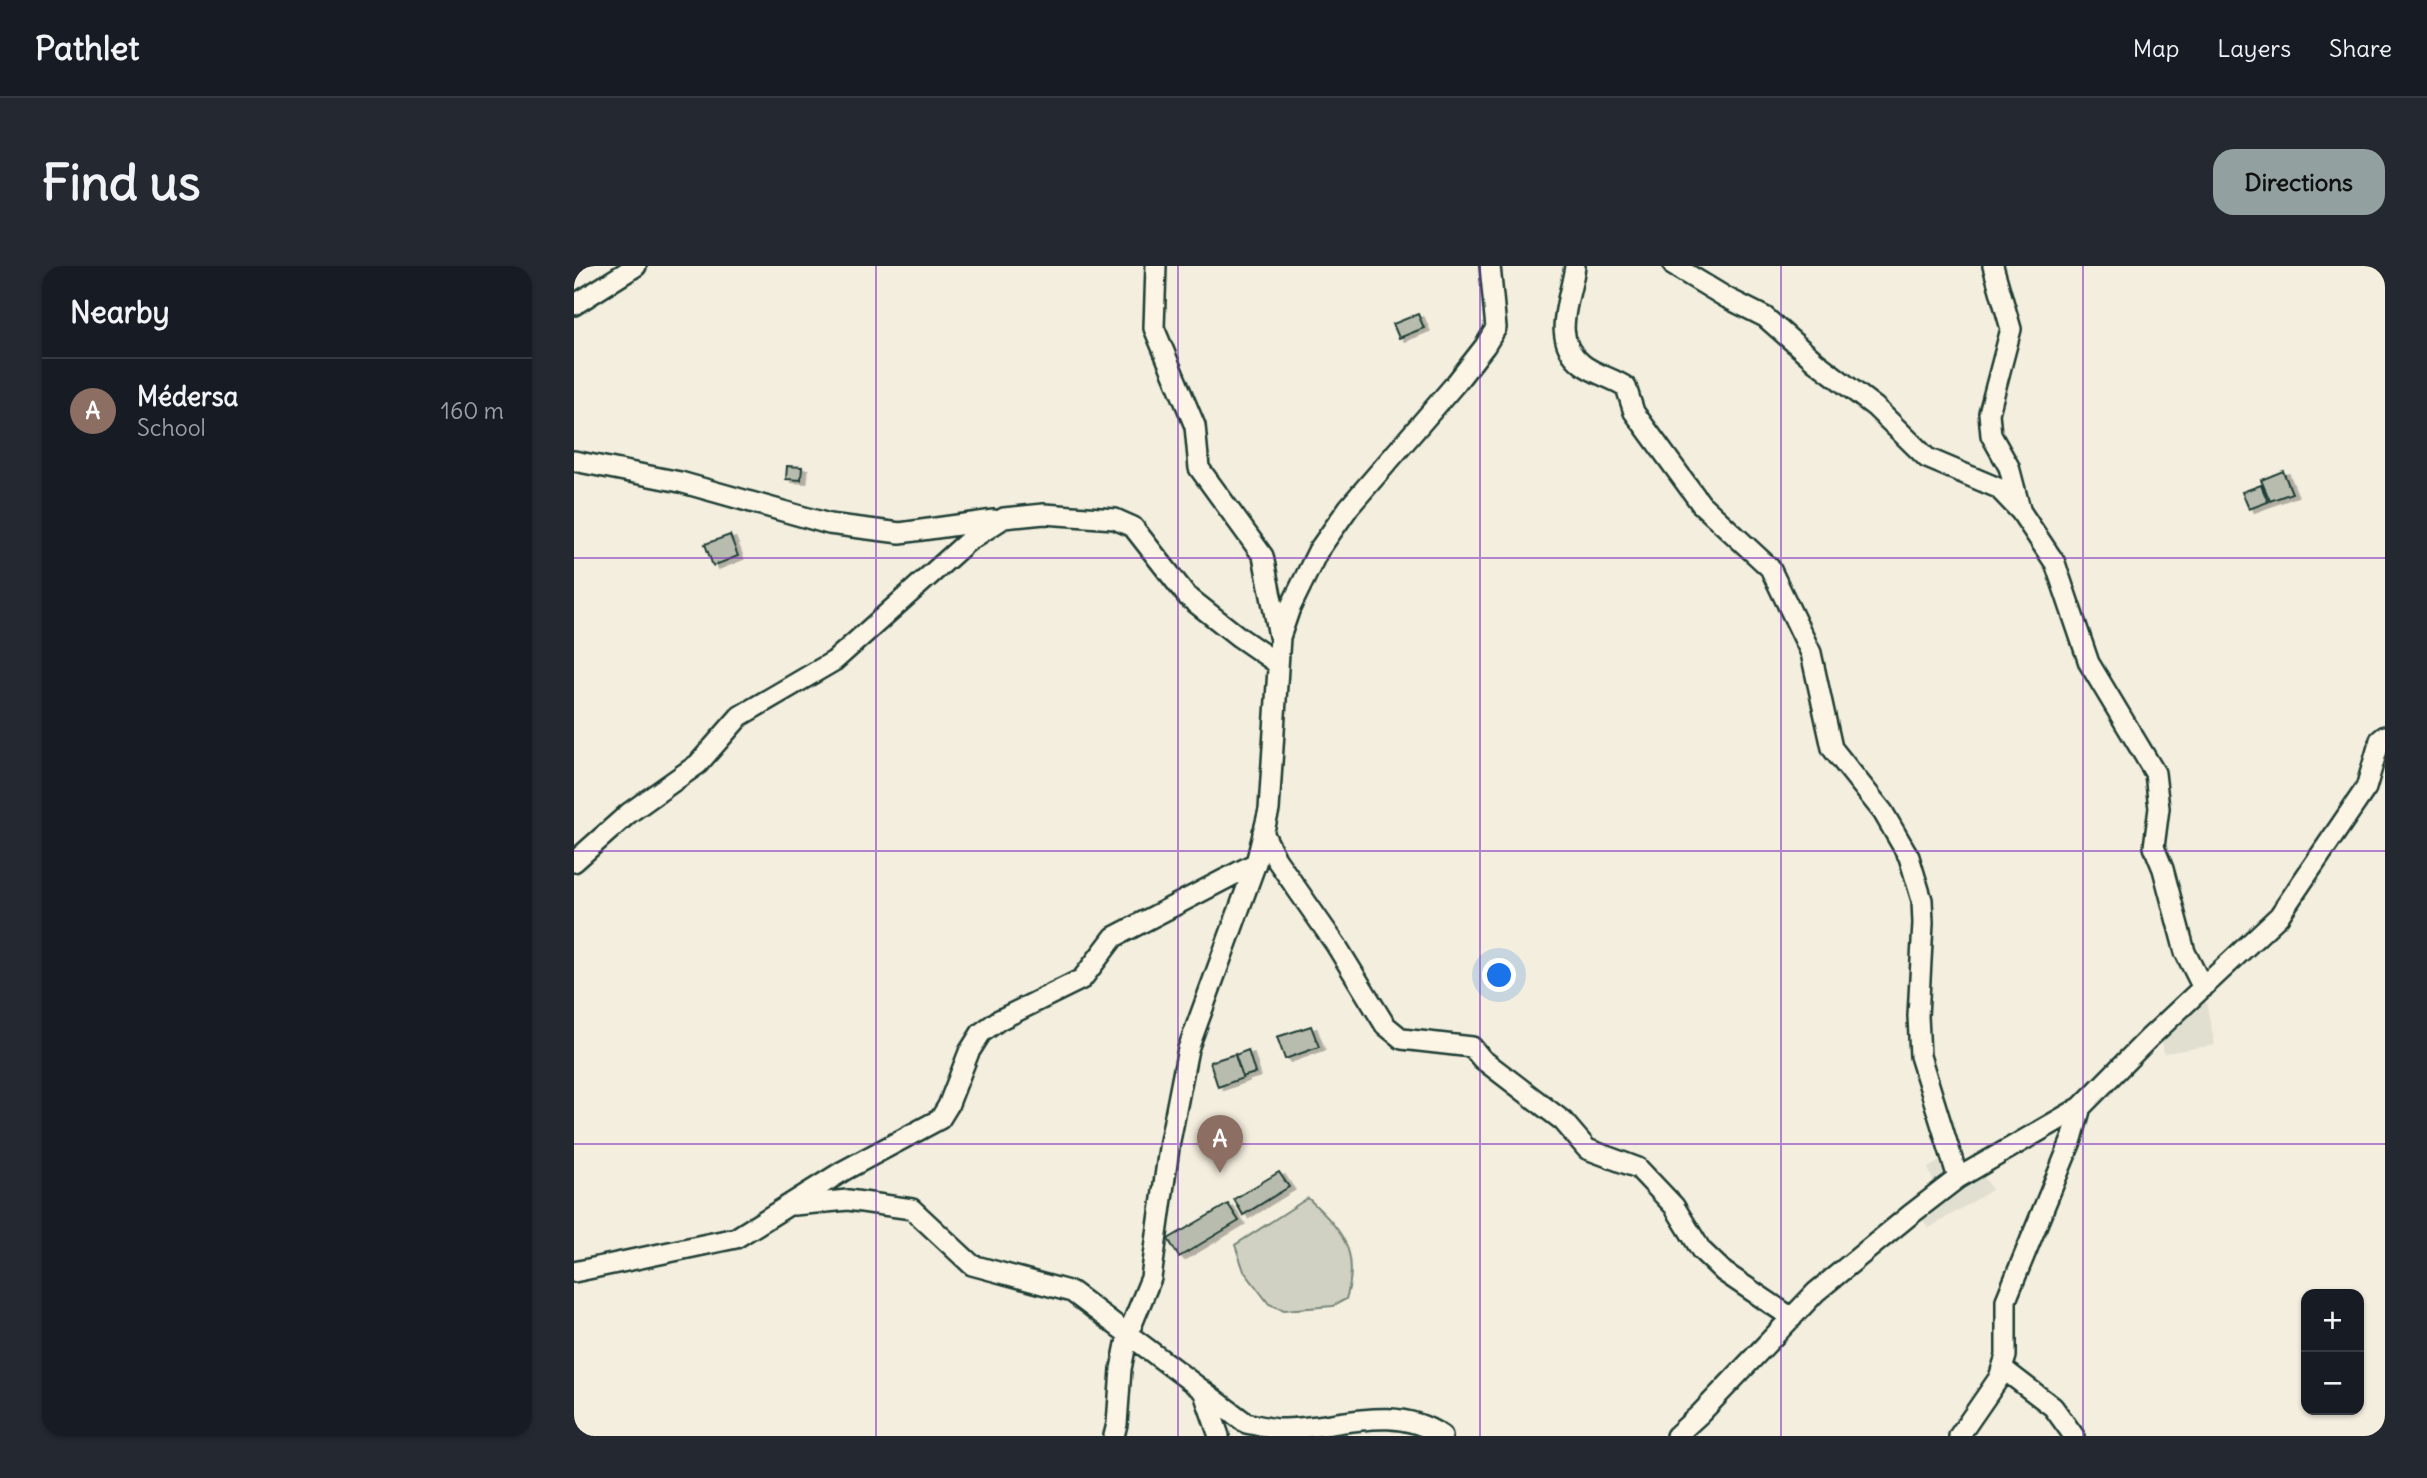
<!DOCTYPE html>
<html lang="en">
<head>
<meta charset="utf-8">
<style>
	:root { --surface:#171b24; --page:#242831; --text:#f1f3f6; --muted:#9ea1a6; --line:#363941; --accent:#92a19f }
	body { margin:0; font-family:Delius,sans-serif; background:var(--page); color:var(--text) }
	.controls { position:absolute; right:21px; bottom:21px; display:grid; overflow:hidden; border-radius:14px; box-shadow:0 2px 5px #0004 }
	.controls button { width:63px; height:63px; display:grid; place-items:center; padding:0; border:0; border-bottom:2px solid var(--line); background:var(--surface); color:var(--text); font:35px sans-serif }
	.you { position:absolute; left:926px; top:710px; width:24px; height:24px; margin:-18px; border:5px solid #fff; border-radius:50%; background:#1a73e8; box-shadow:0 0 0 10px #1a73e833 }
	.badge { display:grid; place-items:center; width:46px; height:46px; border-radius:50%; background:var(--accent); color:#fff; font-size:23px; font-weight:700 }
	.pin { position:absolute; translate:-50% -58px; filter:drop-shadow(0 2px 4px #0008) }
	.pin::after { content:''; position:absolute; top:37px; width:24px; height:21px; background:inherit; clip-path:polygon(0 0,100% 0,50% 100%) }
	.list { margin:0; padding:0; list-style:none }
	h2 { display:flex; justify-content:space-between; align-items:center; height:91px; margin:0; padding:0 28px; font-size:30px }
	h2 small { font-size:23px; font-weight:400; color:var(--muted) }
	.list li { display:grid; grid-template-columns:46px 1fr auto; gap:21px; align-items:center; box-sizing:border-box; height:105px; padding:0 28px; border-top:2px solid var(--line) }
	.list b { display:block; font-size:26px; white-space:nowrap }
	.list p { margin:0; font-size:23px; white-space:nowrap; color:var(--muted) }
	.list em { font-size:23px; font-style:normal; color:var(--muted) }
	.map { position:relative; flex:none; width:1811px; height:1170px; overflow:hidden; border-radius:21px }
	header { display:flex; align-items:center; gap:42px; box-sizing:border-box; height:98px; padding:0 35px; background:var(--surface); border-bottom:2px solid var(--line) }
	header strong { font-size:33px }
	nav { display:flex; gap:38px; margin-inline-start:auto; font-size:24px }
	.intro { display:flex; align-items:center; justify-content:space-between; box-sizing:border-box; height:168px; padding:0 42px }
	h1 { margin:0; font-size:49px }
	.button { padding:18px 32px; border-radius:21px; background:var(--accent); color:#111; font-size:24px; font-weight:700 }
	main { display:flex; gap:42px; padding:0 42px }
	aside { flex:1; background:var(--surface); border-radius:21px; box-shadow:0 2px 5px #0004 }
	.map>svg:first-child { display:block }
	.built { fill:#e1dfd0 }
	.green { fill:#d0d1c2; stroke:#78877b; stroke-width:2 }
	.building { fill:#b8bcae; stroke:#1f3d34; stroke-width:2; filter:url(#shadow) }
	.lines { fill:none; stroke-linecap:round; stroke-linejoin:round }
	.minor-casing { stroke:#1f3d34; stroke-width:24 }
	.minor { stroke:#fcf5e5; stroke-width:19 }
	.grid { fill:none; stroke:#7b2cbf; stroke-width:2; stroke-opacity:0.55 }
</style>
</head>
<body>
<header>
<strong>Pathlet</strong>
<nav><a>Map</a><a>Layers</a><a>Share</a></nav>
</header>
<div class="intro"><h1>Find us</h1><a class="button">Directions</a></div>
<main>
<aside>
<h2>Nearby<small></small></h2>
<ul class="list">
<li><span class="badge" style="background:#8d6e63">A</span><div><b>Médersa</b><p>School</p></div><em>160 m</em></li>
</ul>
</aside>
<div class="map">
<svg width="1811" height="1170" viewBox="0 0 1811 1170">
	<defs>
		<filter id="shadow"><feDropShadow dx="5.5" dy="3" stdDeviation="0" flood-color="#0004"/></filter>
	</defs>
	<rect width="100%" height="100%" fill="#f3eede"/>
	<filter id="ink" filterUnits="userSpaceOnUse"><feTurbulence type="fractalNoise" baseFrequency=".0143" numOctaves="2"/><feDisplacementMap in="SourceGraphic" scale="14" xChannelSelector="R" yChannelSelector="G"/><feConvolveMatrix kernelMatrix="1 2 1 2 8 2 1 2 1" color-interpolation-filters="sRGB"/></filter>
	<g filter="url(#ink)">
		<path class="built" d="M1629,722l12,57 -51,8 -4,-25z
			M1378,888l6,23 20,-11 14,24 -63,38 -14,-17 23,-18 -10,-25z"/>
		<path class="green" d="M734,932c33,32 53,52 38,101l-13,7 -49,4 -15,-6 -25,-33 -9,-26z"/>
		<path class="building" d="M844,48l6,14 -25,10 -6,-14z
			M213,200l15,1 -1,13 -15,-1z
			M1709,205l9,22 -22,8 -9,-21z
			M1687,219l7,17 -19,7 -7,-17z
			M156,269l8,21 -25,10 -8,-22z
			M737,760l8,21 -34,12 -8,-22z
			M674,784l7,23 -13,4 -7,-22z
			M661,788l8,24 -25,9 -8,-25z
			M705,906l10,15 -46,28 -9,-16z
			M654,938l11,17 -60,36 -11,-18z"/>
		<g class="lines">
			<defs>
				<path id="minor" d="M582,0l-2,62 41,98 4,42 64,88 16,80
					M1001,0c-4,33 -26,72 7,98 12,10 31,14 44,23l8,25 67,92 69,64 41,85 21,95 51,64 26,45 13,43 1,23 -5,93 2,40 38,122
					M1100,0l53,32 38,19 51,45 59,45 52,51 71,30 23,24 34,51 34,100 66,110 4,35 -5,39 9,22 22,83 18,36
					M1419,0l18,63 -22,84 2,22 18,32 11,42
					M0,39l62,-39
					M0,195l106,21 149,42 71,9 94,-13
					M689,566l13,27 60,86 49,80 17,14 70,8 10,12 81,62 24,28 51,19 36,38 27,44 23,22 68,46
					M0,596l55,-49 69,-49 42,-48 94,-55 133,-119 37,-24 40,-4 71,5 18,8 54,69 52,41 39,27
					M220,939l54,-5 64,9 60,56 100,27 174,131c10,2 21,5 32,6 56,1 113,-28 164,7
					M0,1006l162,-34 107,-67 97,-52 8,-13 21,-54 12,-19 18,-13 83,-41 32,-42 142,-74
					M1428,1102l51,39 21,29
					M630,1127l15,43
					M540,1170l3,-12 4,-55 7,-35 23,-56 19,-137 18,-92 68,-186 13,-53 11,-173 10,-29 28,-57 31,-44 107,-124 29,-37 11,-18 -6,-62
					M1102,1170l24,-22 116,-122 94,-77 48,-37 123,-71
					M1385,1170l40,-58 7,-22v-56l66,-161 9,-32 67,-68 131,-123 87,-128 14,-48 5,-4"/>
			</defs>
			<use href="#minor" class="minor-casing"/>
			<use href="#minor" class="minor"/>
		</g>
	</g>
	<path class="grid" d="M302,0v1170M604,0v1170M906,0v1170M1207,0v1170M1509,0v1170M0,292h1811M0,585h1811M0,878h1811"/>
</svg>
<div class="controls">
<button>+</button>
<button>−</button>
</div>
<div class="you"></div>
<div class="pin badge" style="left:646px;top:907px;background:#8d6e63">A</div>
</div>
</main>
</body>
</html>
